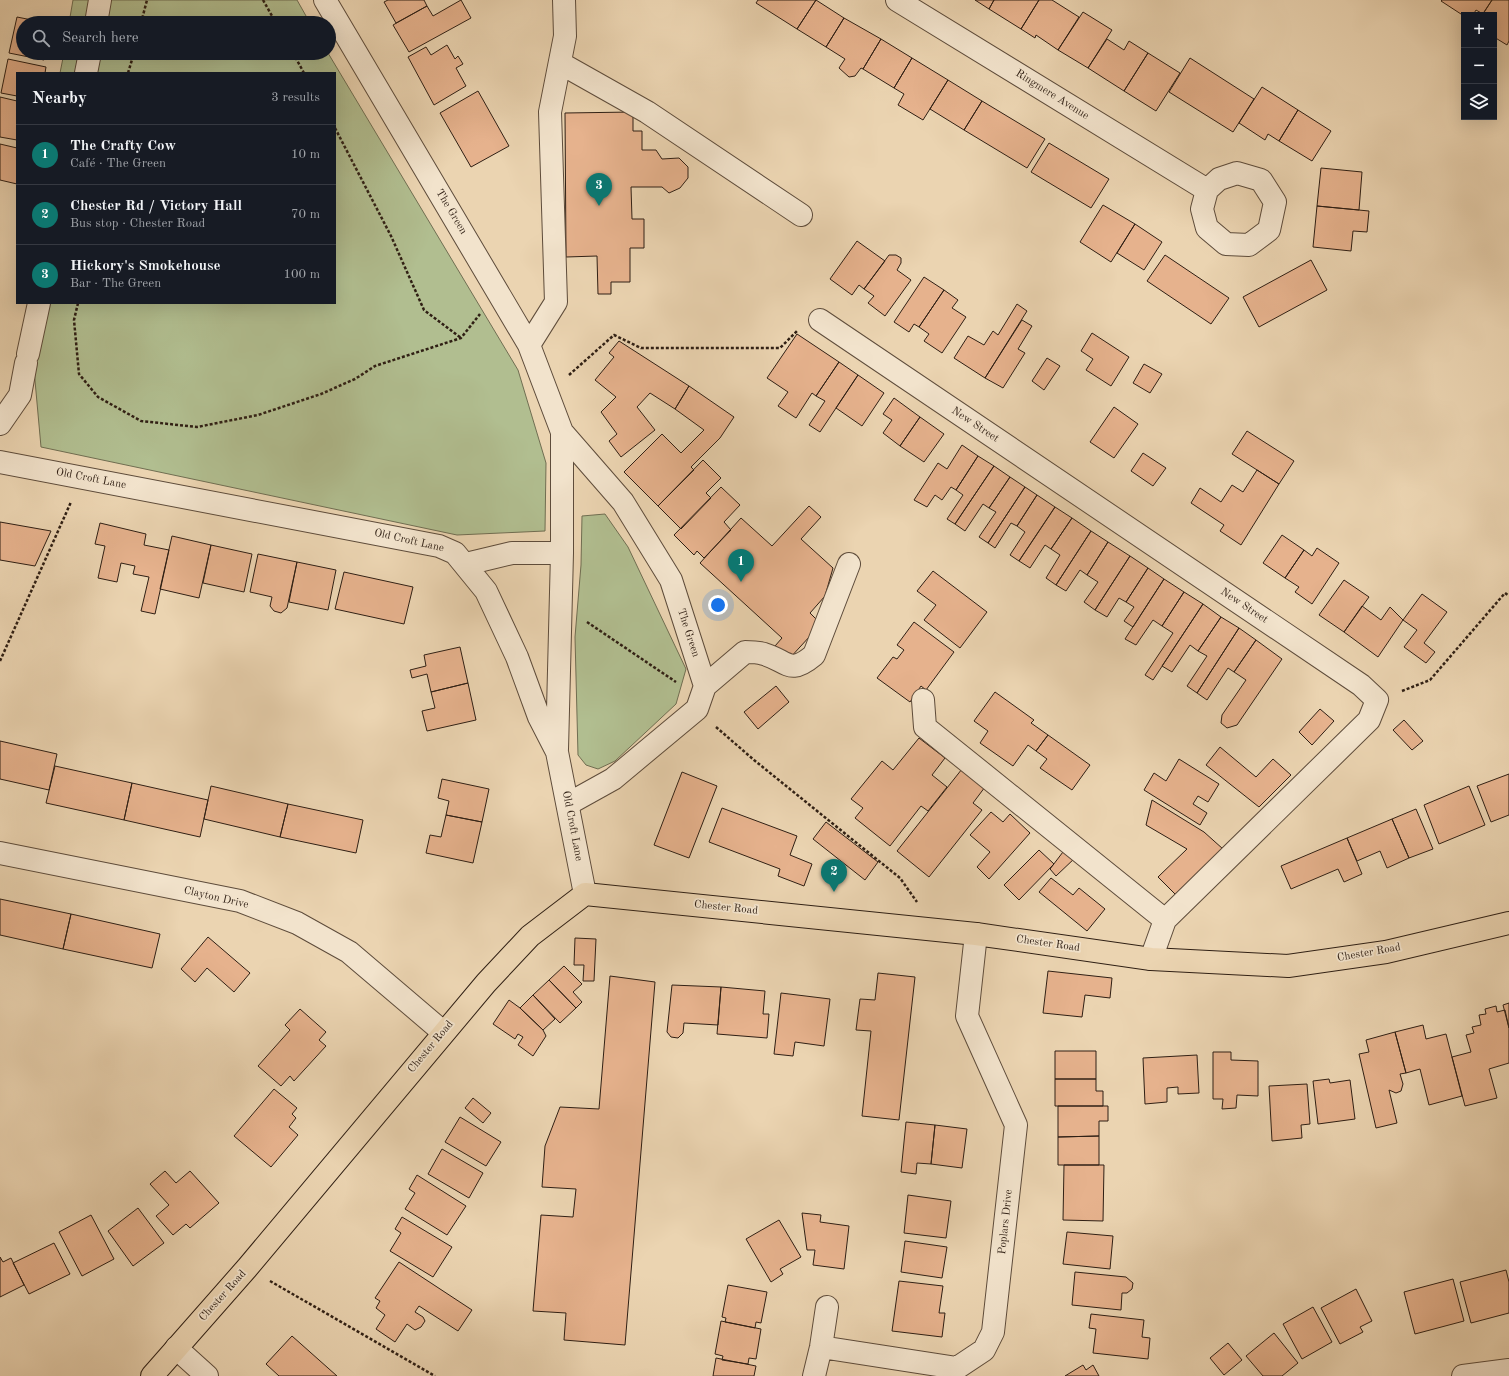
<!DOCTYPE html>
<html lang="en">
<head>
<meta charset="utf-8">
<style>
	:root { --surface:#171b24; --page:#20242c; --text:#f1f3f6; --muted:#9ea1a6; --line:#363941; --accent:#0f766e }
	body { margin:0; font-family:"Old Standard TT",serif; background:var(--page); color:var(--text) }
	.controls { position:absolute; right:12px; top:12px; display:grid; overflow:hidden; border-radius:0px; box-shadow:0 4px 16px #0002 }
	.controls button { width:36px; height:36px; display:grid; place-items:center; padding:0; border:0; border-bottom:1px solid var(--line); background:var(--surface); color:var(--text); font:20px sans-serif }
	.you { position:absolute; left:718px; top:605px; width:14px; height:14px; margin:-10px; border:3px solid #fff; border-radius:50%; background:#1a73e8; box-shadow:0 0 0 6px #1a73e833 }
	.badge { display:grid; place-items:center; width:26px; height:26px; border-radius:50%; background:var(--accent); color:#fff; font-size:13px; font-weight:700 }
	.pin { position:absolute; translate:-50% -33px; filter:drop-shadow(0 1px 2px #0008) }
	.pin::after { content:''; position:absolute; top:21px; width:14px; height:12px; background:inherit; clip-path:polygon(0 0,100% 0,50% 100%) }
	.list { margin:0; padding:0; list-style:none }
	h2 { display:flex; justify-content:space-between; align-items:center; height:52px; margin:0; padding:0 16px; font-size:17px }
	h2 small { font-size:13px; font-weight:400; color:var(--muted) }
	.list li { display:grid; grid-template-columns:26px 1fr auto; gap:12px; align-items:center; box-sizing:border-box; height:60px; padding:0 16px; border-top:1px solid var(--line) }
	.list b { display:block; font-size:15px; white-space:nowrap }
	.list p { margin:0; font-size:13px; white-space:nowrap; color:var(--muted) }
	.list em { font-size:13px; font-style:normal; color:var(--muted) }
	.icon { flex:none; width:22px; height:22px; fill:none; stroke:currentColor; stroke-width:2; stroke-linecap:round; stroke-linejoin:round }
	.map { position:relative; flex:none; width:1509px; height:1376px; overflow:hidden }
	.search { position:absolute; background:var(--surface); box-shadow:0 4px 16px #0002; left:16px; top:16px; width:320px; height:44px; display:flex; align-items:center; gap:10px; box-sizing:border-box; padding:0 14px; border-radius:22px; color:var(--muted); font-size:15px }
	.panel { position:absolute; background:var(--surface); box-shadow:0 4px 16px #0002; left:16px; top:72px; width:320px; height:232px; border-radius:0px }
	.map>svg:first-child { display:block }
	.green { fill:#b1be90; stroke:#706e52 }
	.building { fill:#e6b28d; stroke:#2f1f14 }
	.lines { fill:none; stroke-linecap:round; stroke-linejoin:round }
	.minor-casing { stroke:#5e4c3b; stroke-width:24 }
	.major-casing { stroke:#2f1f14; stroke-width:24 }
	.path { stroke:#2f1f14; stroke-width:2.5; stroke-dasharray:3 2; stroke-linecap:butt }
	.minor { stroke:#f2e3cc; stroke-width:22 }
	.major { stroke:#ebd4b1; stroke-width:22 }
	.labels { text-anchor:middle; dominant-baseline:central; stroke-width:3.5; stroke-linejoin:round; paint-order:stroke }
	.street-label { font-size:11px; fill:#2f1f14; stroke:#f2e3cc }
</style>
</head>
<body>
<div class="map">
<svg width="1509" height="1376" viewBox="0 0 1509 1376">
	<rect width="100%" height="100%" fill="#ebd4b1"/>
	<filter id="stains"><feTurbulence type="fractalNoise" baseFrequency=".005" numOctaves="4"/><feColorMatrix values="0 0 0 0 .2 0 0 0 0 .09 0 0 0 0 .02 0 0 0 .5 -.17"/></filter>
	<radialGradient id="worn" r=".72"><stop offset=".6" stop-color="#630" stop-opacity="0"/><stop offset="1" stop-color="#630" stop-opacity=".3"/></radialGradient>
	<path class="green" d="M73,0h224l13,23h-241z
		M64,53h264l190,317 28,93 -1,68 -88,4 -416,-88 -13,-144h307v-230h-275z
		M605,514l23,33 58,122 -10,35 -61,57 -17,8 -12,-4 -8,-10 -3,-118 6,-72 1,-49z"/>
	<path class="building" d="M388,0h36l3,6 -31,17 -12,-21z
		M461,0l10,18 -62,34 -16,-27 34,-19 6,10z
		M758,0h58l-19,29 -41,-26z
		M816,0l28,18 -18,29 -29,-18z
		M975,0h19l-5,9z
		M994,0h45l-18,29 -32,-20z
		M1039,0h13l27,17 -21,33 -22,-15 -1,3 -14,-9z
		M1442,0h50l-9,14 -7,-4 -3,5 -9,1 -23,-15z
		M1492,0h17v41l-2,4 -13,-8v-22h-12z
		M1083,12l29,18 -24,38 -30,-18z
		M17,17l30,6h-24v30h23l-2,7 -35,-7z
		M844,18l37,21 -18,30 -2,-1 -6,8 -6,1 -10,-9 6,-9 -19,-12z
		M881,39l31,19 -18,30 -31,-19z
		M1107,39l17,11 5,-9 19,12 -24,38 -36,-23z
		M447,45l8,14 3,-3 5,8 -7,4 10,18 -32,19 -26,-48 18,-10 5,8z
		M1148,53l32,20 -24,38 -32,-20z
		M912,58l36,22 -25,40 -25,-15 6,-11 -10,-6z
		M1190,58l64,41 -21,33 -64,-40z
		M8,59l38,8 -1,6h-28v23l-16,-3z
		M948,80l34,21 -18,29 -34,-21z
		M1262,87l36,23 -19,31 -11,-7 -3,6 -26,-17z
		M478,91l31,55 -38,21 -31,-54z
		M0,97l17,4v39l-17,-3z
		M982,101l63,38 -18,29 -63,-38z
		M1298,110l33,21 -19,30 -33,-20z
		M633,112v19h9v19h14l6,9 17,-1 9,9v11l-8,10 -11,5 -7,-6h-31l1,32h12v29h-14v34h-19v12h-13l-1,-38 -31,1 -1,-144z
		M1049,143l60,36 -18,29 -60,-36z
		M0,144l17,4v36l-17,-4z
		M1321,168l41,4 -3,38 -42,-4z
		M1103,205l32,19 -24,38 -31,-20z
		M1317,206l52,5 -2,21 -14,-1 -2,20 -38,-4z
		M1135,224l27,18 -18,28 -27,-17z
		M857,241l28,20 -21,28 -5,-4 -7,10 -22,-16z
		M889,255h7l5,3v5l-4,7 14,10 -26,36 -17,-13 6,-7 -10,-7z
		M1165,255l64,43 -18,26 -64,-43z
		M1311,260l16,30 -68,37 -16,-30z
		M924,277l20,13 -25,37 -5,-3 -5,8 -15,-10z
		M944,290l14,10 -6,8 14,9 -24,36 -18,-12 5,-7 -10,-7z
		M1017,304l10,7 -42,67 -31,-20 14,-22 16,9 9,-14 5,4z
		M1022,320l10,6 -14,23 7,4 -22,35 -18,-10z
		M1092,333l37,24 -18,29 -25,-16 7,-11 -12,-8z
		M797,334l42,28 -23,34 -4,-3 -16,25 -18,-12 10,-14 -21,-14z
		M619,341l70,45 -14,23 -25,-16 -13,14 18,23 -34,27 -12,-16 8,-7 -16,-22 15,-15 -21,-17 19,-23 -5,-4z
		M1047,358l13,8 -16,24 -12,-9z
		M839,362l19,13 -38,57 -11,-7 16,-24 -9,-5z
		M1144,364l18,10 -12,19 -17,-10z
		M858,375l26,18 -22,33 -26,-18z
		M689,386l45,31 -14,21 -29,29 3,3 -36,36 -34,-34 38,-38 19,19 23,-23 -29,-21z
		M894,398l26,19 -20,29 -17,-13 9,-13 -9,-6z
		M1114,407l24,17 -24,34 -24,-16z
		M920,417l24,17 -20,28 -24,-16z
		M1247,431l47,30 -15,23 -47,-30z
		M962,445l16,11 -22,34 -5,-3 -9,13 -7,-5 -8,12 -13,-7 24,-37 9,6z
		M1143,453l23,15 -13,18 -22,-15z
		M978,456l16,10 -39,58 -8,-5 16,-24 -7,-5z
		M703,460l18,18 -15,15 5,5 -30,31 -23,-23z
		M994,466l16,11 -21,31 -6,-4 -18,27 -10,-7z
		M1257,470l22,14 -38,61 -21,-14 4,-6 -33,-22 9,-15 21,14 11,-17 11,7z
		M1010,477l15,10 -37,56 -9,-6 17,-25 -7,-4z
		M721,487l19,18 -16,17 7,8 -27,28 -7,-7 -3,4 -20,-20z
		M1025,487l12,8 -20,31 -6,-3 -16,25 -7,-5z
		M1037,495l18,12 -36,54 -9,-6 15,-23 -8,-6z
		M809,506l12,11 -20,22 32,29 -8,28 -15,17 11,11 -32,35 -14,-13 7,-8 -82,-75 41,-45 31,28z
		M1055,507l17,11 -21,31 -6,-4 -15,23 -11,-7z
		M1072,518l19,13 -35,54 -10,-7 14,-23 -9,-6z
		M0,522l51,9 -16,35 -35,-6z
		M100,523l46,11 -2,11 25,5 -14,64 -14,-3 8,-34 -16,-3 2,-8 -14,-3 -4,19 -19,-4 7,-32 -10,-2z
		M1091,531l17,11 -21,33 -7,-5 -14,21 -10,-6z
		M1282,535l22,15 -19,28 -22,-15z
		M172,536l39,9 -12,53 -39,-9z
		M1108,542l22,14 -35,54 -11,-8 14,-20 -11,-7z
		M211,545l41,9 -8,38 -41,-9z
		M1317,548l22,15 -27,41 -17,-12 4,-5 -14,-9 19,-28 8,6z
		M258,554l39,8 -10,46 -6,5 -7,-2 -4,-5 2,-9 -22,-5z
		M1130,556l18,12 -22,34 -7,-4 -12,19 -12,-7z
		M297,562l39,8 -8,40 -39,-8z
		M1148,568l16,11 -31,48 -9,-6 10,-14 -8,-5z
		M933,571l54,41 -27,36 -36,-28 12,-15 -19,-14z
		M344,572l69,15 -9,37 -69,-15z
		M1164,579l20,13 -22,34 -9,-6 -17,25 -11,-6z
		M1344,580l25,17 -25,35 -25,-17z
		M1184,592l19,12 -50,76 -8,-5 28,-42 -11,-7z
		M1422,594l25,18 -23,31 11,9 -9,11 -22,-16 13,-17 -14,-10z
		M1203,604l18,13 -23,34 -8,-6 -18,27 -10,-6z
		M1362,606l19,14 9,-13 13,13 -25,37 -34,-25z
		M1221,617l18,11 -42,65 -10,-7 20,-30 -9,-5z
		M914,622l40,30 -28,38 -5,-4 -11,16 -33,-24 16,-21 4,2 7,-9 -7,-5z
		M1239,628l17,12 -22,32 -6,-4 -21,32 -10,-7z
		M1256,640l26,19 -45,66 -10,3 -6,-5 1,-8 24,-35 -12,-8z
		M460,647l8,36 -37,9 -4,-18 -15,4 -2,-8 16,-4 -2,-11z
		M468,683l8,37 -49,11 -5,-20 13,-3 -4,-16z
		M776,686l13,16 -31,27 -14,-17z
		M995,692l39,28 -3,3 17,12 -12,16 -8,-6 -15,21 -33,-23 8,-12 -14,-10z
		M1320,709l14,12 -22,24 -13,-13z
		M1404,720l19,21 -11,9 -19,-20z
		M1048,735l42,30 -18,25 -32,-22 7,-9 -11,-8z
		M919,738l26,20 -13,17 15,12 -19,24 -7,-5 -31,40 -35,-28 8,-10 -12,-9 31,-38 11,9z
		M0,741l57,13 -8,36 -49,-11z
		M1220,747l36,30 17,-18 18,16 -32,32 -53,-42z
		M1179,759l40,25 -11,18 -10,-6 -5,8 14,9 -7,12 -56,-35 10,-17 12,8z
		M55,766l77,17 -8,37 -78,-17z
		M962,769l23,18 -12,16 9,7 -53,67 -32,-26z
		M682,772l35,14 -28,72 -35,-13z
		M1509,774v41l-18,7 -14,-36z
		M442,779l47,10 -7,33 -36,-7 3,-14 -11,-3z
		M132,783l76,17 -8,37 -76,-17z
		M211,786l77,18 -8,33 -76,-18z
		M1469,786l16,39 -46,19 -15,-39z
		M1152,800l52,32 19,17 -47,46 -18,-18 29,-28 -41,-24z
		M288,804l75,16 -7,33 -76,-16z
		M722,808l75,28 -7,19 22,9 -8,22 -26,-10 2,-7 -71,-27z
		M1416,809l17,40 -24,9 -17,-39z
		M991,812l12,10 7,-8 20,19 -41,46 -12,-12 13,-15 -20,-17z
		M446,815l36,7 -9,41 -47,-10 4,-18 11,2z
		M1392,819l17,39 -22,10 -7,-17 -23,10 -10,-23z
		M826,822l52,40 -13,18 -52,-41z
		M1347,838l15,36 -18,8 -6,-13 -47,20 -10,-23z
		M1066,848l10,9 -20,19 -6,-7z
		M1039,850l15,14 -35,36 -15,-15z
		M1051,878l22,17 6,-7 26,21 -18,22 -48,-39z
		M0,899l71,15 -8,35 -63,-14z
		M71,914l89,20 -8,34 -89,-19z
		M208,937l42,36 -16,19 -27,-24 -12,14 -14,-13z
		M575,938l21,1 -2,42h-11l1,-16h-10z
		M564,966l18,18 -9,8 9,10 -6,6 -27,-28z
		M1048,971l64,7 -2,20 -25,-3 -3,22 -39,-4z
		M878,973l37,4 -16,143 -37,-4 9,-85 -15,-1 4,-31 15,1z
		M610,976l45,6 -30,363 -61,-5 2,-27 -33,-2 8,-96 32,2 3,-28 -34,-2 3,-41 15,-39 39,2z
		M549,980l27,28 -16,15 -27,-28z
		M672,985l49,2 -3,38 -34,-2 -1,10 -5,5 -7,-1 -4,-5z
		M721,987l44,4 -2,23h6l-2,24 -50,-4z
		M781,993l49,6 -6,47 -29,-4 -2,14 -19,-2z
		M533,995l22,24 -12,11 -23,-22z
		M509,1000l11,8 23,22 3,6 -13,20 -15,-11 5,-8 -5,-3 -3,5 -22,-15z
		M1509,1003v25l-6,-23z
		M1496,1006l1,6 8,-2 4,18v35l-20,6 8,29 -32,8 -13,-49 19,-5 -5,-17 8,-2 -2,-6 9,-2 -2,-10 7,-1 -1,-5z
		M300,1009l26,23 -7,8 7,6 -32,35 -4,-5 -9,10 -23,-20 32,-36 -5,-5z
		M1423,1025l3,14 20,-5 16,62 -33,9 -9,-36 -14,4 -11,-41z
		M1395,1032l11,41 -6,1 3,10 -2,7 -5,2 -7,-3 8,33 -21,5 -17,-74 10,-2 -3,-12z
		M1055,1051h41v28h-41z
		M1213,1052h18v8l27,1v35l-21,-1 -1,13 -14,1 1,-10h-10z
		M1197,1055l2,38 -21,1v-7l-11,1v14l-22,2 -2,-46z
		M1055,1079h41v12h7v15h-48z
		M1329,1079l1,4 20,-3 5,39 -37,5 -5,-43z
		M1307,1084l3,40 -9,1 1,13 -30,3 -3,-55z
		M274,1089l23,19 -5,6 4,4 -7,9 9,8 -27,32 -37,-31z
		M473,1098l18,15 -8,10 -18,-15z
		M1058,1106h50v15h-9v15l-41,1z
		M460,1117l41,25 -15,24 -41,-24z
		M906,1122l29,3 -4,39 -14,-1 -1,11 -15,-2z
		M935,1125l32,4 -5,39 -31,-4z
		M1099,1136v29h-41v-28z
		M442,1149l41,24 -14,25 -41,-24z
		M1064,1165h40l-1,56 -40,-1z
		M165,1171l11,12 14,-12 29,32 -29,25 -4,-4 -13,11 -17,-19 13,-11 -19,-21z
		M417,1175l49,31 -19,29 -42,-26 10,-16 -6,-4z
		M908,1195l43,6 -5,37 -42,-5z
		M138,1208l26,35 -31,23 -25,-35z
		M802,1213l19,2 -1,7 29,4 -5,43 -31,-4 2,-15h-8z
		M91,1215l23,44 -32,17 -23,-44z
		M402,1217l50,30 -19,30 -43,-26 11,-18 -6,-4z
		M779,1220l22,37 -21,12 3,5 -12,8 -25,-43z
		M1067,1232l46,4 -3,33 -47,-5z
		M905,1241l42,6 -5,31 -41,-6z
		M54,1243l16,31 -41,20 -16,-31z
		M0,1257l3,5 8,-4 13,27 -24,12z
		M399,1262l73,48 -14,21 -39,-25 -4,6 8,5 2,4 -4,6 -6,3 -8,-6 -12,18 -19,-13 9,-14 -9,-7 4,-7 -5,-3z
		M1506,1270l3,12v31l-38,10 -11,-41z
		M1075,1272l51,5 7,6 -1,6 -5,4h-5l-1,17 -49,-5z
		M1453,1279l11,42 -49,13 -11,-42z
		M899,1281l44,5 -4,27h6l-3,24 -50,-6z
		M728,1285l39,7 -6,31 -5,-1 -1,6 -30,-6 1,-4 -4,-1z
		M1356,1289l16,32 -12,6 3,5 -23,12 -19,-36z
		M1313,1307l19,35 -30,17 -19,-35z
		M1091,1314l53,6 -2,17 8,1 -2,21 -55,-6 3,-24 -7,-1z
		M721,1321l40,8 -5,30 -7,-1 -1,6 -26,-4 1,-4 -8,-2z
		M1274,1333l24,30 -16,13h-19l-17,-20z
		M292,1336l45,40h-58l-13,-12z
		M1228,1343l14,17 -18,15 -14,-17z
		M716,1358l40,8 -2,10h-41z
		M1083,1365l3,5 7,-5 6,11h-34z"/>
	<g class="lines">
		<defs>
			<path id="minor" d="M325,0l204,345 33,87v121l-5,196
				M897,0l310,190
				M96,23l4,-23
				M560,63l87,49 154,103
				M86,73l4,-20
				M1237,173l24,7 14,22 -6,28 -20,15 -23,-1 -19,-16 -5,-19 5,-19 12,-11z
				M820,320l541,365 16,15 -8,20 -204,200 -14,39
				M529,345l27,-43 -6,-190 15,-76 -1,-36
				M28,354l11,-51
				M0,424l20,-29 6,-32
				M562,432l61,70 48,78 34,106 -8,23 -84,70 -45,25
				M0,462l439,84 16,7 31,38 31,66 22,60 18,35 28,142
				M466,564l46,-11h50
				M705,686l40,-34c6,0 13,0 19,2 24,7 25,22 50,1l35,-91
				M923,700l2,27 240,193
				M0,853l240,48 57,22 52,29 94,80
				M821,1347l136,21 27,-18 9,-18 23,-207 -49,-109 9,-82
				M176,1348l31,28
				M814,1376l7,-29 6,-40
				M1463,1376l46,-6"/>
			<path id="major" d="M152,1376l95,-108 239,-285 44,-47 55,-42 391,40 175,25 137,7 98,-14 123,-29"/>
		</defs>
		<use href="#minor" class="minor-casing"/>
		<use href="#major" class="major-casing"/>
		<path class="path" d="M263,0l13,23
			M141,23l6,-23
			M293,53l11,20
			M128,73l6,-20
			M335,128l56,108 33,74 37,28
			M78,303l-4,17 5,54 19,23 43,24 56,6 61,-12 63,-21 34,-15 20,-13 86,-28 19,-24
			M569,375l45,-40 27,13h139l17,-17
			M587,622l89,60
			M0,661l71,-159
			M1402,691l28,-11 75,-87 4,3
			M716,727l38,33 146,118 17,24
			M270,1281l165,95"/>
		<use href="#minor" class="minor"/>
		<use href="#major" class="major"/>
	</g>
	<g class="labels">
		<g class="street-label">
			<text transform="translate(1052 95) rotate(32)">Ringmere Avenue</text>
			<text transform="translate(451 212) rotate(59)">The Green</text>
			<text transform="translate(975 425) rotate(34)">New Street</text>
			<text transform="translate(91 479) rotate(11)">Old Croft Lane</text>
			<text transform="translate(409 541) rotate(13)">Old Croft Lane</text>
			<text transform="translate(1244 606) rotate(34)">New Street</text>
			<text transform="translate(688 633) rotate(72)">The Green</text>
			<text transform="translate(572 826) rotate(79)">Old Croft Lane</text>
			<text transform="translate(216 898) rotate(13)">Clayton Drive</text>
			<text transform="translate(726 908) rotate(6)">Chester Road</text>
			<text transform="translate(1048 944) rotate(8)">Chester Road</text>
			<text transform="translate(1369 953) rotate(-10)">Chester Road</text>
			<text transform="translate(431 1047) rotate(-50)">Chester Road</text>
			<text transform="translate(1006 1222) rotate(-84)">Poplars Drive</text>
			<text transform="translate(223 1296) rotate(-48)">Chester Road</text>
		</g>
	</g>
	<rect width="100%" height="100%" filter="url(#stains)"/>
	<rect width="100%" height="100%" fill="url(#worn)"/>
</svg>
<div class="controls">
<button>+</button>
<button>−</button>
<button><svg class="icon" aria-label="layers" viewBox="0 0 24 24"><path d="M12 4l9 5-9 5-9-5zM3 14l9 5 9-5"/></svg></button>
</div>
<div class="you"></div>
<div class="pin badge" style="left:741px;top:582px">1</div>
<div class="pin badge" style="left:834px;top:892px">2</div>
<div class="pin badge" style="left:599px;top:206px">3</div>
<div class="search"><svg class="icon" aria-label="search" viewBox="0 0 24 24"><circle cx="10" cy="10" r="6"/><path d="M15 15l6 6"/></svg>Search here</div>
<section class="panel">
<h2>Nearby<small>3 results</small></h2>
<ul class="list">
<li><span class="badge">1</span><div><b>The Crafty Cow</b><p>Café · The Green</p></div><em>10 m</em></li>
<li><span class="badge">2</span><div><b>Chester Rd / Victory Hall</b><p>Bus stop · Chester Road</p></div><em>70 m</em></li>
<li><span class="badge">3</span><div><b>Hickory's Smokehouse</b><p>Bar · The Green</p></div><em>100 m</em></li>
</ul>
</section>
</div>
</body>
</html>
